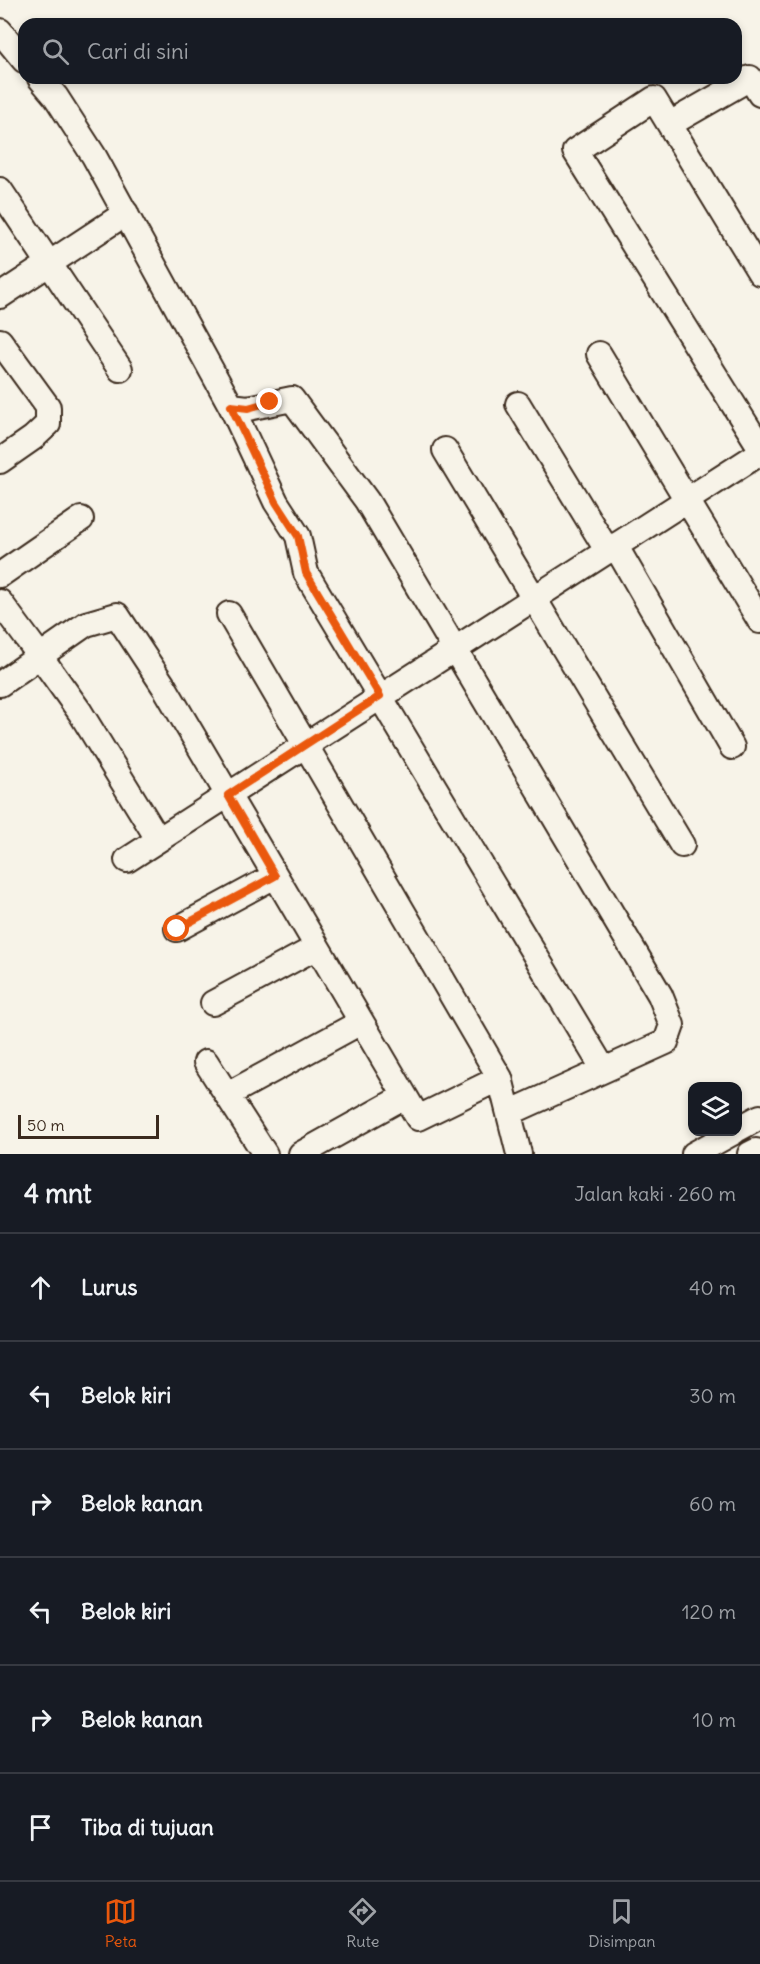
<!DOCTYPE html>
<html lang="id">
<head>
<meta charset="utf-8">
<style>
	:root { --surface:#171b24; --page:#20242c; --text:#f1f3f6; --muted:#9ea1a6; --line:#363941; --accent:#ea580c }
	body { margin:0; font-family:Delius,sans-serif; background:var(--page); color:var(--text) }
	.controls { position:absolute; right:18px; bottom:18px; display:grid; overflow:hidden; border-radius:12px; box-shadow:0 3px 9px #0003 }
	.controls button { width:54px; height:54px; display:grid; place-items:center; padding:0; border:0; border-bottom:2px solid var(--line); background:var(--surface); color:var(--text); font:30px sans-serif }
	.scale { position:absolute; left:18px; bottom:15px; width:141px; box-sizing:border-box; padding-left:6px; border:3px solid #3b2a1e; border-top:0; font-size:16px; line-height:21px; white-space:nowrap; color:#3b2a1e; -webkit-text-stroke:4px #f7f3e8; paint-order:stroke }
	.stop { position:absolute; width:18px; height:18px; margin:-14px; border:4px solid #ea580c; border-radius:50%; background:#fff }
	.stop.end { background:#ea580c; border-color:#fff; box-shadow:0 2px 6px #0008 }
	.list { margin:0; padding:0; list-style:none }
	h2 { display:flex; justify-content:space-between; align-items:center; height:78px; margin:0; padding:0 24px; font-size:26px }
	h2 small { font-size:20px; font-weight:400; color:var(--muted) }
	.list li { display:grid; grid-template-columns:39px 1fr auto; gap:18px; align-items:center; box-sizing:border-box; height:108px; padding:0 24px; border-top:2px solid var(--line) }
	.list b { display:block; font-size:22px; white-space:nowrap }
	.list em { font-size:20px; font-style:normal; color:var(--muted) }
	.icon { flex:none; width:33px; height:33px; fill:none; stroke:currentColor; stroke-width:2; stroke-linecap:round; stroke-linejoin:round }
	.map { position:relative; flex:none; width:760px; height:1154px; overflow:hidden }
	.search { position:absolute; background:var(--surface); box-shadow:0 3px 9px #0003; left:18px; right:18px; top:18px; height:66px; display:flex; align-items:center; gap:15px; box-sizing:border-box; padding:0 21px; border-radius:18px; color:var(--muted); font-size:22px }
	.sheet { height:726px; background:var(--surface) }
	nav { display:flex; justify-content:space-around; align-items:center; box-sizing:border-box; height:84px; border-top:2px solid var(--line); background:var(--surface); font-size:16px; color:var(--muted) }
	nav a { display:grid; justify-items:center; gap:3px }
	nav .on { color:var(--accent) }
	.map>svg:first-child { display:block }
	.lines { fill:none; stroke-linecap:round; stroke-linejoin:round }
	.minor-casing { stroke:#3b2a1e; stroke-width:28 }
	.minor { stroke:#f7f3e8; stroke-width:24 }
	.route { stroke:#ea580c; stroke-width:8 }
</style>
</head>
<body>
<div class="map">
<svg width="760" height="1154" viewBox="0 0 760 1154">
	<rect width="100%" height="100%" fill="#f7f3e8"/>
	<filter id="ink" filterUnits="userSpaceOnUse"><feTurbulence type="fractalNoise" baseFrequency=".0167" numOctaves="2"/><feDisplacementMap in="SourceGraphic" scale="12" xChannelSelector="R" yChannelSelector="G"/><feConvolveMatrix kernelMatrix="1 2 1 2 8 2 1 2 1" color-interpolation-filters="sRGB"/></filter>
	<g filter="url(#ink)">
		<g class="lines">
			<defs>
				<path id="minor" d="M0,31l24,29
					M40,78l16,19 38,59 137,250 17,2 44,-9 75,102 293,494 12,30 -6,17 -157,71
					M670,124l80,-46 10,16
					M0,190l120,179
					M760,273l-106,-174 -79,52 185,296
					M0,296l126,-83
					M0,341l48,66v17l-15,14 -33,23
					M599,354l161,267
					M518,404l89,146
					M231,406l45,96 22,34 8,37 298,497
					M445,450l237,395
					M615,545l117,202
					M0,575l81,-56
					M0,602l40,54 46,-32 31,-9 48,73 253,430 82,-40
					M229,614l271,464 19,76
					M0,684l40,-28 40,56 78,127
					M127,860l633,-407
					M177,929l98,-53
					M213,1003l104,-56
					M206,1062l59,92
					M227,1095l134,-73
					M738,1129l22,-12
					M301,1154l104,-58
					M694,1154l40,-22
					M750,1154l6,-3"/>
			</defs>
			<use href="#minor" class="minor-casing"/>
			<use href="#minor" class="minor"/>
		</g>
	</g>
	<g class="lines" filter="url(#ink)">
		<path class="route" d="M177,929l98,-53 -47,-81 152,-99 -74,-123 -8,-37 -22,-34 -45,-96 17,2 22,-6"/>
	</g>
</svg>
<div class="controls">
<button><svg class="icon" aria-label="layers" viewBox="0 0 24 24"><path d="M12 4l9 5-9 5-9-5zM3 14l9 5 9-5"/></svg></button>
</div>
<div class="scale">50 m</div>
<div class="stop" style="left:177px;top:929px"></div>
<div class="stop end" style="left:270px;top:402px"></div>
<div class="search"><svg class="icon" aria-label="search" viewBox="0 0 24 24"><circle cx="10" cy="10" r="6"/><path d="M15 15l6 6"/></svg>Cari di sini</div>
</div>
<section class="sheet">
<h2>4 mnt<small>Jalan kaki · 260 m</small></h2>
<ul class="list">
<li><svg class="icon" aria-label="ahead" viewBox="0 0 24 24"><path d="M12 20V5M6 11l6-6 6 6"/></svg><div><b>Lurus</b></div><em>40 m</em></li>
<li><svg class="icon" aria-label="left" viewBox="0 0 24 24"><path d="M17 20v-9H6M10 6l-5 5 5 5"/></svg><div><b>Belok kiri</b></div><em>30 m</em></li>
<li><svg class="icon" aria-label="right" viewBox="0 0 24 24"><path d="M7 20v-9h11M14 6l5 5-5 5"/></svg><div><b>Belok kanan</b></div><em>60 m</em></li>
<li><svg class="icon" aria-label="left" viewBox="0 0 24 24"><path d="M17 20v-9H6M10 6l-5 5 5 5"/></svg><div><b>Belok kiri</b></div><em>120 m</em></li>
<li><svg class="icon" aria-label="right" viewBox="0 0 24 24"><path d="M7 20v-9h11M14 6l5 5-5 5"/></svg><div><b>Belok kanan</b></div><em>10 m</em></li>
<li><svg class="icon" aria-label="arrive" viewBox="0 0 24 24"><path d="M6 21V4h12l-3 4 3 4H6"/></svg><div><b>Tiba di tujuan</b></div></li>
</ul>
</section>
<nav>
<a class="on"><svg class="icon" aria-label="map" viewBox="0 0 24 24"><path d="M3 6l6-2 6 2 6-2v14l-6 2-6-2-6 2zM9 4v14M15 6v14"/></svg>Peta</a>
<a><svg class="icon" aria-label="directions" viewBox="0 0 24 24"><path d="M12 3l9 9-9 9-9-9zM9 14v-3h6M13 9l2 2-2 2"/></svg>Rute</a>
<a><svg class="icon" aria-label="saved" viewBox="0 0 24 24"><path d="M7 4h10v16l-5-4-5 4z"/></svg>Disimpan</a>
</nav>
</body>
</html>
